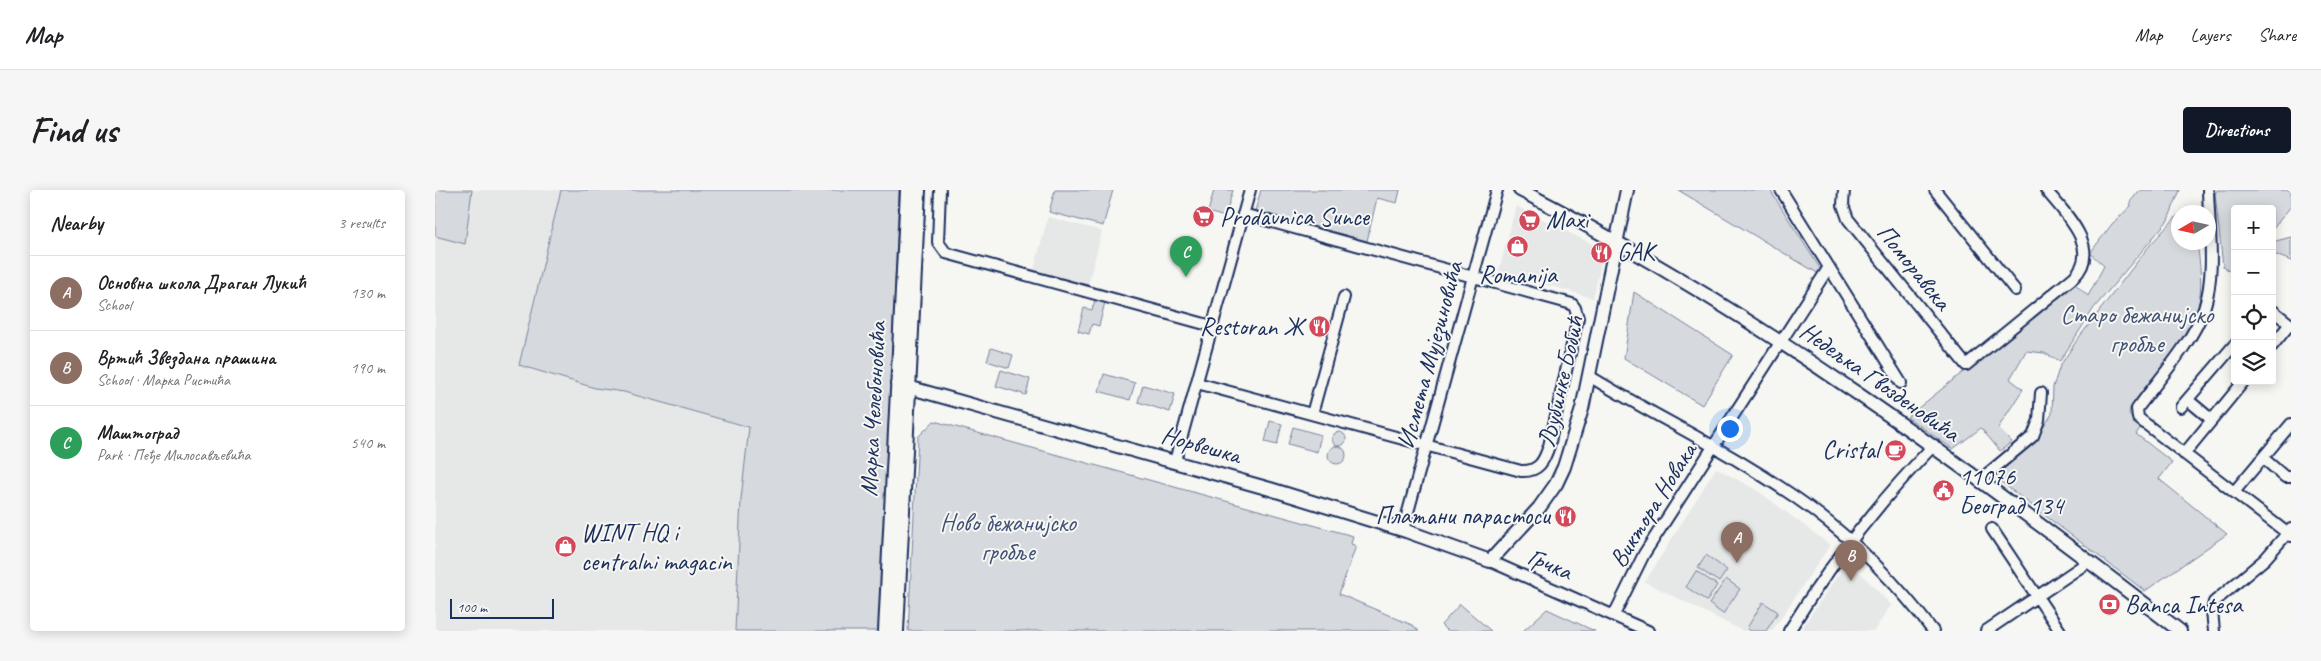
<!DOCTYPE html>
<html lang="en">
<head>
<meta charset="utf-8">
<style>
	:root { --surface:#fff; --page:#f6f6f6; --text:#202124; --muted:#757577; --line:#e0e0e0; --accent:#111827 }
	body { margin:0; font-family:Caveat,sans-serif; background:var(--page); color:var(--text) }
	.controls { position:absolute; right:15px; top:15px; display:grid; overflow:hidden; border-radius:5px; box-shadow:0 2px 12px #0003 }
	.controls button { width:45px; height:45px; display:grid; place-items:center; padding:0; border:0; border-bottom:1px solid var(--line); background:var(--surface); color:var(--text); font:25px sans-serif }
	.compass { position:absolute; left:1736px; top:15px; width:45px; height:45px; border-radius:50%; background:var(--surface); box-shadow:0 2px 12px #0003; rotate:261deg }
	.scale { position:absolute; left:15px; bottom:12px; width:104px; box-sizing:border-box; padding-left:5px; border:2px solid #1b2f5e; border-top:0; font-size:14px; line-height:18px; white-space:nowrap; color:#1b2f5e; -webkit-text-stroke:4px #f6f6f2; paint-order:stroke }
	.you { position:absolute; left:1294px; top:238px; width:18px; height:18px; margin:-12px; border:4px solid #fff; border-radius:50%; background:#1a73e8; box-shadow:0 0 0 8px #1a73e833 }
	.badge { display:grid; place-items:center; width:32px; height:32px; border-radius:50%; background:var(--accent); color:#fff; font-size:16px; font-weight:700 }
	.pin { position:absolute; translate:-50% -41px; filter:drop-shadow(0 1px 2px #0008) }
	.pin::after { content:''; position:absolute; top:26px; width:18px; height:15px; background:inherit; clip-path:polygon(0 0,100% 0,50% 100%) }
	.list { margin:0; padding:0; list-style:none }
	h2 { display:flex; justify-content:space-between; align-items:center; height:65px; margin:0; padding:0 20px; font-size:21px }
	h2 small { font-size:16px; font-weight:400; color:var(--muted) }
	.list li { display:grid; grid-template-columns:32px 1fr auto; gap:15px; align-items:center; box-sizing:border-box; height:75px; padding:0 20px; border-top:1px solid var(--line) }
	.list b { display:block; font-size:19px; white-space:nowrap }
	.list p { margin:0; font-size:16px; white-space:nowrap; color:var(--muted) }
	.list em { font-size:16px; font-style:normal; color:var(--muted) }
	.icon { flex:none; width:28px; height:28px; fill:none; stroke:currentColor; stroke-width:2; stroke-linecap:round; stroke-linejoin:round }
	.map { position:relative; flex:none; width:1856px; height:441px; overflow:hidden; border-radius:5px }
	header { display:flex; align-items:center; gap:30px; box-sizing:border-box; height:70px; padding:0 25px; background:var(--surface); border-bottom:1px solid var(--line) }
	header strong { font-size:24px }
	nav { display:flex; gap:28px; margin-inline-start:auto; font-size:18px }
	.intro { display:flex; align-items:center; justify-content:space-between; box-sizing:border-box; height:120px; padding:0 30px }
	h1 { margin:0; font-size:35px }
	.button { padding:12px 22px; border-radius:5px; background:var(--accent); color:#fff; font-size:18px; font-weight:700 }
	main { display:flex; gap:30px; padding:0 30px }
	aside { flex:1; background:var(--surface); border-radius:5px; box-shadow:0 2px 12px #0003 }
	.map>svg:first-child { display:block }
	.built { fill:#e6e7e7 }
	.green { fill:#d6d9dd; stroke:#78849e }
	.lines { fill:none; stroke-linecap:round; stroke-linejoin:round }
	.minor-casing { stroke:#1b2f5e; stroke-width:14 }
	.major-casing { stroke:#1b2f5e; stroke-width:16 }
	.minor { stroke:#f6f6f2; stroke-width:10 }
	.major { stroke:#f6f6f2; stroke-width:12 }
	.labels { text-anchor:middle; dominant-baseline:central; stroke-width:4; stroke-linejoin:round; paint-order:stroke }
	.poi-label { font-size:25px; fill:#1b2f5e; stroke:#f6f6f2; text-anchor:start }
	.street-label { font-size:25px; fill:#1b2f5e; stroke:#f6f6f2 }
	.park-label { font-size:25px; fill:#405177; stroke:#f6f6f2 }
</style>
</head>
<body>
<header>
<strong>Map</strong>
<nav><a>Map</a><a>Layers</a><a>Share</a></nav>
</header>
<div class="intro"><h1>Find us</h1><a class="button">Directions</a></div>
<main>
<aside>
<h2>Nearby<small>3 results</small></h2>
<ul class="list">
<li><span class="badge" style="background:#8d6e63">A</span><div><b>Основна школа Драган Лукић</b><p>School</p></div><em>130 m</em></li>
<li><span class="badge" style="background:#8d6e63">B</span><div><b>Вртић Звездана прашина</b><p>School · Марка Ристића</p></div><em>190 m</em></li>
<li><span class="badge" style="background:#2e9e5b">C</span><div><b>Маштоград</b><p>Park · Пеђе Милосављевића</p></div><em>540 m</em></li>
</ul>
</aside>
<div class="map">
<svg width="1856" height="441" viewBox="0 0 1856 441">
	<rect width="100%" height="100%" fill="#f6f6f2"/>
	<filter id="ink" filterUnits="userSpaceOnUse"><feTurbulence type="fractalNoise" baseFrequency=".02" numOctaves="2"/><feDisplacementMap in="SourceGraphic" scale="10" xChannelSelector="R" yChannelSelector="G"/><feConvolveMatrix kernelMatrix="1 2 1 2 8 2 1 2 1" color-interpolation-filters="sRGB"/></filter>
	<g filter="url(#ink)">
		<path class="built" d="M0,0h467l-25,441h-442z
			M1081,16l88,44 -11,48 -94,-27z
			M613,27l54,14 -14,54 -54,-15z
			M1281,278l42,23 72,54 -58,86h-29l-98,-49z
			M1413,370l43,45 -17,26h-74z"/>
		<path class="green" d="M0,0h37l-7,54 -30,-8z
			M126,0h338l-19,441h-145l6,-132 8,-72 -125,-35 -29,-4 -76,-23z
			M620,0h58l-10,36 -54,-14z
			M779,0h19l-8,27 -17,-5z
			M826,0h139l-3,13 -20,-5 -10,43 -112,-30z
			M1243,0h92l51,80 -2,4z
			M1705,0h40l-12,30 -74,88 -34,53 -16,-8 -18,-2 -16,28 13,10 -25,39 14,14 -12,9 -19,-23 -28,21 -46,-32 167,-134 14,13 16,-30 -14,-13 22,-29 19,-18 -1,-4z
			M1782,0h74v16l-19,24v-21h-37v66l-12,-9 -8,-72z
			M1743,25l1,27 18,1c3,20 6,44 1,64 -11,38 -44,71 -68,101l-1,7 12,12 -5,7 36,28 -13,17 68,55 -82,57 -152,-115 38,-30 21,-32 1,-27 7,-21 17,-26 73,-95z
			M1856,47v24l-17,-7 -2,-12z
			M1199,102l99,63 -31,50 -78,-47z
			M660,110l10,2 -6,24 -7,-2 -3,10 -11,-3 6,-23 8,2z
			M556,158l22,7 -4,13 -22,-7z
			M566,180l29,9 -4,16 -30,-9z
			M669,184l31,9 -5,17 -31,-9z
			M708,195l32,9 -5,18 -32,-10z
			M499,231l419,115 -2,8 5,2 -17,48 73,31 7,6h-511l10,-194z
			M835,231l12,3 -5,21 -12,-3z
			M858,237l28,8 -4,17 -29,-8z
			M897 249a7 7 0 1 1 14 0a7 7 0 1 1-14 0Z
			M893 265a9 9 0 1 1 18 0a9 9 0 1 1-18 0Z
			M1271,365l21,15 -8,12 -21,-14z
			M1261,381l21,14 -10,16 -21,-14z
			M1291,389l14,10 -17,25 -14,-10z
			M1328,412l15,10 -12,19h-15l-4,-3z
			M1025,414l31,27h-44l-6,-6z
			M1112,419l41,19 7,3h-72z"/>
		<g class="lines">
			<defs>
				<path id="minor" d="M505,0l-2,52 8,11 266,73
					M1346,0l120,193
					M1409,0l-1,15 5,14 118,146 108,-88c29,-29 -10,-64 -28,-87
					M1500,0l80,100
					M1773,0c1,39 8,82 -4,119 -11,33 -46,71 -67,100l1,9 153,118
					M1837,120l19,15
					M1837,156l18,-22
					M1154,186c74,45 154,82 224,134 45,34 86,76 120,121
					M762,193l324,88c18,1 23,-10 28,-25l29,-128 -3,-10 -3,-4 -329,-90
					M1753,210l24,20
					M1746,217l54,-63
					M877,224l32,-117
					M1749,264l60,-73
					M1828,268l22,19h6
					M740,271l75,-271
					M1545,290l53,-44 6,-16 2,-27
					M1799,302l57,-68
					M1557,339l68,102
					M968,340l94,-340
					M1055,371l158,70
					M1179,425l30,-61 185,-287
					M1354,441c41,-67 90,-129 145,-186
					M1551,441l102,-69
					M1779,441l-2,-20 2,-9 51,-43 26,-30"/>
				<path id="major" d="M1085,0c238,122 448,278 660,441
					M462,194l373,105 136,42 84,30 49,-53 17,-24 8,-17 18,-58 45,-219
					M450,441l22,-441
					M462,441l22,-441"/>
			</defs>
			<use href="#minor" class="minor-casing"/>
			<use href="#major" class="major-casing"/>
			<use href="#minor" class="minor"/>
			<use href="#major" class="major"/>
		</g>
	</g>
	<defs>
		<symbol id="supermarket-disc" viewBox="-11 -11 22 22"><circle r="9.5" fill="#d1495b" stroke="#f6f6f2"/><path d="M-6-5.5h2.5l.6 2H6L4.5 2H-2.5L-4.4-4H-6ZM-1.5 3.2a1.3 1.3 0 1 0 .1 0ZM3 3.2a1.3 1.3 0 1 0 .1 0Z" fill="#fff"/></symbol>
		<symbol id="shop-disc" viewBox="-11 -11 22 22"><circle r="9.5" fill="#d1495b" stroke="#f6f6f2"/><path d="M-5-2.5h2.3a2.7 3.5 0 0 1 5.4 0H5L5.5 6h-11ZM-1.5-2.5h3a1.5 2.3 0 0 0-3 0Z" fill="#fff"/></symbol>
		<symbol id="restaurant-disc" viewBox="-11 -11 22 22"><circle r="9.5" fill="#d1495b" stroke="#f6f6f2"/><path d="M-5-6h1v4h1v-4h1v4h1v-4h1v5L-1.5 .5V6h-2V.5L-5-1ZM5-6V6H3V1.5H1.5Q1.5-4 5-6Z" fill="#fff"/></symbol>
		<symbol id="cafe-disc" viewBox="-11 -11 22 22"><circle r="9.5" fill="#d1495b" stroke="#f6f6f2"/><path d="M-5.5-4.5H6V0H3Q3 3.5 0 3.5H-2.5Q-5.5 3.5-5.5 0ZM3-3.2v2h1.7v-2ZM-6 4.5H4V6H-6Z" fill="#fff"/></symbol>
		<symbol id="civic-disc" viewBox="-11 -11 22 22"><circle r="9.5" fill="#d1495b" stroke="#f6f6f2"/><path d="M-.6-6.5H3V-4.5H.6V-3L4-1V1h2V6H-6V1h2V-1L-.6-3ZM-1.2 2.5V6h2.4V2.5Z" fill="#fff"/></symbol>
		<symbol id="bank-disc" viewBox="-11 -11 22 22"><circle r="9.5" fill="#d1495b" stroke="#f6f6f2"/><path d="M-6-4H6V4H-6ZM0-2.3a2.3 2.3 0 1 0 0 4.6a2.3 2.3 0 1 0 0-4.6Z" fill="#fff"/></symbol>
	</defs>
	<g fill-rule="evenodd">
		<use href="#supermarket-disc" x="756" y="14" width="25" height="25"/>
		<use href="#supermarket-disc" x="1082" y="18" width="25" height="25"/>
		<use href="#shop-disc" x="1070" y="44" width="25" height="25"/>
		<use href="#restaurant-disc" x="1154" y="50" width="25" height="25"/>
		<use href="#restaurant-disc" x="872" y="124" width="25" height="25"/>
		<use href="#cafe-disc" x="1448" y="248" width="25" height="25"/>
		<use href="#civic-disc" x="1496" y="288" width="25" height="25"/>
		<use href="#restaurant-disc" x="1118" y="314" width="25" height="25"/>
		<use href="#shop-disc" x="118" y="344" width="25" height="25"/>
		<use href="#bank-disc" x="1662" y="402" width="25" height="25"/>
	</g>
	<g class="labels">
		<g class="poi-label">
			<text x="785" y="27">Prodavnica Sunce</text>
			<text x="1111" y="30">Maxi</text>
			<text x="1182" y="62">GAK</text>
			<text x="1083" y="85" text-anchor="middle">Romanija</text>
			<text x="869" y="137" text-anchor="end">Restoran Ж</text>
			<text x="1444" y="260" text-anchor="end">Cristal</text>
			<text x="1524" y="287">11076<tspan x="1524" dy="29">Београд 134</tspan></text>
			<text x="1115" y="326" text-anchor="end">Платани парастоси</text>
			<text x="146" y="343">WINT HQ i<tspan x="146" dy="29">centralni magacin</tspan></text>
			<text x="1690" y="415">Banca Intesa</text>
		</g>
		<g class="street-label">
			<text transform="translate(1479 77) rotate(51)">Поморавска</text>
			<text transform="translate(995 165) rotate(-75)">Исмета Мујезиновића</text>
			<text transform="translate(1126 192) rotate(-77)">Љубинке Бобић</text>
			<text transform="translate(1445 192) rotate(35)">Недељка Гвозденовића</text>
			<text transform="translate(438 219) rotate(-87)">Марка Челебоновића</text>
			<text transform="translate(766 255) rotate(16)">Норвешка</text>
			<text transform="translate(1218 315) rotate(-58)">Виктора Новака</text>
			<text transform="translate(1115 374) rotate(23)">Грчка</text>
		</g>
		<g class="park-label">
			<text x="1702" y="125">Старо бежанијско<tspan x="1702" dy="29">гробље</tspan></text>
			<text x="573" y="333">Ново бежанијско<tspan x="573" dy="29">гробље</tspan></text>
		</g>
	</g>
</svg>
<div class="controls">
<button>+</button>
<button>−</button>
<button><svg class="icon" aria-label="locate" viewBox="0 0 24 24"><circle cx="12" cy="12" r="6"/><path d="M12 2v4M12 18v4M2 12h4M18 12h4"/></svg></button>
<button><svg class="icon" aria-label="layers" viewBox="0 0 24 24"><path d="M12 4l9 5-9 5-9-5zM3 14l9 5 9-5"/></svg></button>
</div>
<svg class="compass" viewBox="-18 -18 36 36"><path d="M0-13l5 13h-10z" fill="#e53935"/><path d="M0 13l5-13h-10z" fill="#757577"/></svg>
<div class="scale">100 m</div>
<div class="you"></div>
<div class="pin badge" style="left:1302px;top:373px;background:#8d6e63">A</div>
<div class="pin badge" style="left:1416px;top:391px;background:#8d6e63">B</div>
<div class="pin badge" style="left:751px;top:87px;background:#2e9e5b">C</div>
</div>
</main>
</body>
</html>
